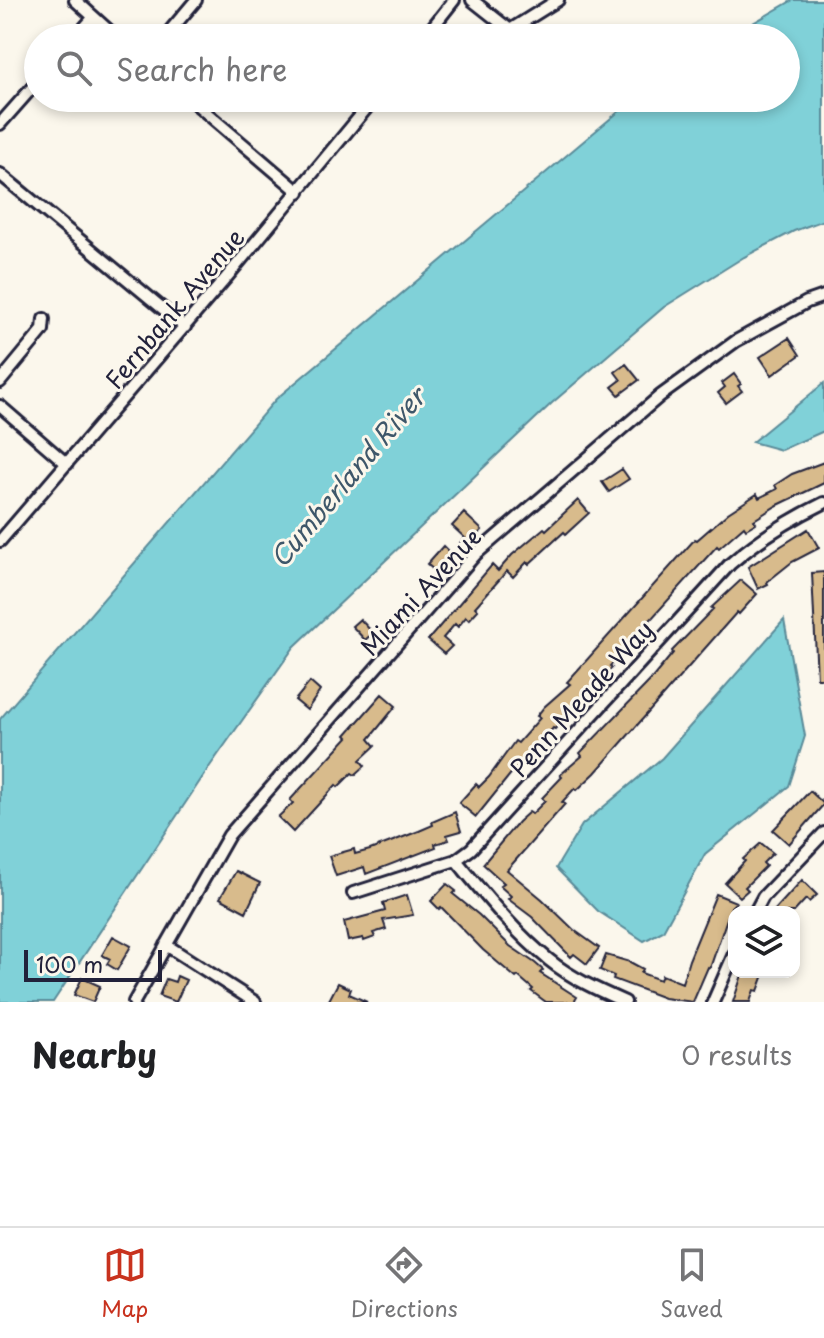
<!DOCTYPE html>
<html lang="en">
<head>
<meta charset="utf-8">
<style>
	:root { --surface:#fff; --page:#f6f6f6; --text:#202124; --muted:#757577; --line:#e0e0e0; --accent:#c8321e }
	body { margin:0; font-family:"Playpen Sans",sans-serif; background:var(--page); color:var(--text) }
	.controls { position:absolute; right:24px; bottom:24px; display:grid; overflow:hidden; border-radius:16px; box-shadow:0 4px 12px #0003 }
	.controls button { width:72px; height:72px; display:grid; place-items:center; padding:0; border:0; border-bottom:2px solid var(--line); background:var(--surface); color:var(--text); font:40px sans-serif }
	.scale { position:absolute; left:24px; bottom:20px; width:138px; box-sizing:border-box; padding-left:8px; border:4px solid #22223b; border-top:0; font-size:22px; line-height:28px; white-space:nowrap; color:#22223b; -webkit-text-stroke:6px #fbf7ec; paint-order:stroke }
	.list { margin:0; padding:0; list-style:none }
	h2 { display:flex; justify-content:space-between; align-items:center; height:104px; margin:0; padding:0 32px; font-size:34px }
	h2 small { font-size:26px; font-weight:400; color:var(--muted) }
	.icon { flex:none; width:44px; height:44px; fill:none; stroke:currentColor; stroke-width:2; stroke-linecap:round; stroke-linejoin:round }
	.map { position:relative; flex:none; width:824px; height:1002px; overflow:hidden }
	.search { position:absolute; background:var(--surface); box-shadow:0 4px 12px #0003; left:24px; right:24px; top:24px; height:88px; display:flex; align-items:center; gap:20px; box-sizing:border-box; padding:0 28px; border-radius:44px; color:var(--muted); font-size:30px }
	.sheet { height:224px; background:var(--surface) }
	nav { display:flex; justify-content:space-around; align-items:center; box-sizing:border-box; height:112px; border-top:2px solid var(--line); background:var(--surface); font-size:22px; color:var(--muted) }
	nav a { display:grid; justify-items:center; gap:4px }
	nav .on { color:var(--accent) }
	.map>svg:first-child { display:block }
	.water { fill:#80d1d8; stroke:#5a8b99; stroke-width:2 }
	.building { fill:#d8bb8c; stroke:#22223b; stroke-width:2 }
	.lines { fill:none; stroke-linecap:round; stroke-linejoin:round }
	.minor-casing { stroke:#22223b; stroke-width:16 }
	.minor { stroke:#fbf7ec; stroke-width:10 }
	.labels { text-anchor:middle; dominant-baseline:central; stroke-width:6; stroke-linejoin:round; paint-order:stroke }
	.street-label { font-size:24px; fill:#22223b; stroke:#fbf7ec }
	.water-label { font-size:26px; font-style:italic; fill:#3e576a; stroke:#fbf7ec }
</style>
</head>
<body>
<div class="map">
<svg width="824" height="1002" viewBox="0 0 824 1002">
	<rect width="100%" height="100%" fill="#fbf7ec"/>
	<filter id="ink" filterUnits="userSpaceOnUse"><feTurbulence type="fractalNoise" baseFrequency=".0125" numOctaves="2"/><feDisplacementMap in="SourceGraphic" scale="16" xChannelSelector="R" yChannelSelector="G"/><feConvolveMatrix kernelMatrix="1 2 1 2 8 2 1 2 1" color-interpolation-filters="sRGB"/></filter>
	<g filter="url(#ink)">
		<path class="water" d="M793,0h31v220l-30,11 -50,26 -80,50 -112,96 -258,244 -84,119 -157,236h-53v-283l276,-320 359,-301h151v-60h-59z
			M824,383v48l-43,19 -29,-8z
			M784,620l21,116 -16,50 -84,68 -42,77 -19,10 -46,-30 -42,-43 26,-43 80,-67z"/>
		<path class="building" d="M789,338l11,17 -28,20 -12,-18z
			M626,364l13,16 -20,15 -7,-8 9,-7 -6,-8z
			M734,374l7,10 -3,2 4,5 -16,12 -8,-10 7,-6 -3,-4z
			M824,462v21l-48,23 -22,14 2,3 -10,6 -2,-3 -25,22 -2,-2 -75,83 -8,15 -7,7 -2,-2 -15,17 2,2 -8,8 -2,-2 -47,55 -2,-1 -28,34 -12,9 -37,46 -17,-14 17,-19 3,3 10,-10 26,-36 3,2 22,-25 -3,-2 7,-9 26,-23 -3,-2 128,-143 2,1 31,-27 29,-19 2,4 18,-9 -2,-4 17,-11z
			M622,469l7,10 -20,13 -7,-10z
			M578,500l11,13 -23,21 -2,-2 -35,32 -2,-2 -14,15 -6,-6 -32,36 3,3 -9,10 -3,-3 -8,10 -3,-3 -12,14 9,8 -8,8 -16,-14 64,-75 6,6 14,-16 32,-27 2,2z
			M464,513l18,17 -16,18 -6,-5 5,-5 -13,-12z
			M808,529l11,19 -27,14 -25,20 1,2 -10,5 -10,-22z
			M443,546l9,9 -16,17 -9,-8z
			M824,572v106h-7l-5,-105z
			M741,580l16,14 -18,20 -2,-2 -142,161 -18,17 -2,-2 -13,14 3,2 -58,66 35,29 32,31 25,18 -12,16 -13,-10 -3,3 -39,-40 -24,-18 3,-3 -11,-10 4,-3 -21,-19 35,-42 11,-10 3,2 13,-13 -3,-3 20,-21 -2,-2 22,-19 -2,-3 69,-71 24,-29 -1,-2 41,-42 -2,-1z
			M360,619l13,14 -8,7 -13,-14z
			M310,682l10,9 -13,19 -12,-10z
			M382,694l14,12 -27,33 6,7 -15,14 5,6 -10,9 -3,-2 -14,14 -2,-2 -43,47 -15,-15 15,-14 -3,-3 58,-63 -2,-2z
			M810,791l14,13 -35,40 -16,-14z
			M455,812l6,19 -14,4 2,5 -14,4 1,3 -70,27 -2,-7 -28,9 -7,-20 25,-7 1,5 15,-4 49,-19 14,-6 -1,-3z
			M761,843l12,10 -10,10 3,3 -21,21 3,3 -8,7 -15,-14 20,-22 -2,-2z
			M236,871l24,12 -14,29 -26,-14z
			M802,880l15,15 -8,7 -3,-3 -12,13h-21z
			M447,884l9,7 -3,3 26,21 31,31 25,17 8,7 -3,3 37,24 -3,5h-28l-15,-11 2,-2 -15,-13 -2,2 -33,-28 -42,-43 -2,2 -8,-8z
			M716,894l20,8 -5,5 -21,61 -2,-1 -15,35 -29,-4 -51,-19 1,-3 -14,-6 6,-15 24,7 13,7 -2,4 19,7 2,-5 20,8 7,-23z
			M407,895l6,20 -30,5 3,9 -13,4 2,4 -11,4 -1,-3 -15,3 -4,-19 41,-11 -2,-8z
			M113,936l18,10 -14,24 -10,-6 3,-5 -8,-4z
			M743,972h22l-7,19 -4,-1 -4,12h-17z
			M177,976l9,4 -10,22 -17,-6 7,-17 9,3z
			M82,978l18,8 -7,16 -19,-7z
			M338,983l13,6 -2,5 18,8h-39z"/>
		<g class="lines">
			<defs>
				<path id="minor" d="M75,0l42,38
					M472,0l38,30 48,-30
					M75,38l18,-20
					M164,38l32,-38
					M424,38l30,-38
					M189,98l110,94
					M0,124l38,-43
					M0,174l185,153
					M0,382l43,-52 1,-11
					M0,406l67,58
					M0,541l226,-263 149,-180
					M456,860c29,35 58,72 93,100 22,18 51,31 76,42
					M353,893l103,-33 15,-11 259,-285c30,-26 59,-44 94,-61
					M755,912l8,-15 61,-64
					M166,945l89,57
					M134,1002l95,-167 247,-281 184,-158 76,-55 71,-39 17,-6
					M713,1002l21,-48"/>
			</defs>
			<use href="#minor" class="minor-casing"/>
			<use href="#minor" class="minor"/>
		</g>
	</g>
	<g class="labels">
		<g class="street-label">
			<text transform="translate(174 308) rotate(-50)">Fernbank Avenue</text>
			<text transform="translate(420 591) rotate(-47)">Miami Avenue</text>
			<text transform="translate(581 698) rotate(-48)">Penn Meade Way</text>
		</g>
		<g class="water-label">
			<text transform="translate(347 477) rotate(-50)">Cumberland River</text>
		</g>
	</g>
</svg>
<div class="controls">
<button><svg class="icon" aria-label="layers" viewBox="0 0 24 24"><path d="M12 4l9 5-9 5-9-5zM3 14l9 5 9-5"/></svg></button>
</div>
<div class="scale">100 m</div>
<div class="search"><svg class="icon" aria-label="search" viewBox="0 0 24 24"><circle cx="10" cy="10" r="6"/><path d="M15 15l6 6"/></svg>Search here</div>
</div>
<section class="sheet">
<h2>Nearby<small>0 results</small></h2>
<ul class="list">
</ul>
</section>
<nav>
<a class="on"><svg class="icon" aria-label="map" viewBox="0 0 24 24"><path d="M3 6l6-2 6 2 6-2v14l-6 2-6-2-6 2zM9 4v14M15 6v14"/></svg>Map</a>
<a><svg class="icon" aria-label="directions" viewBox="0 0 24 24"><path d="M12 3l9 9-9 9-9-9zM9 14v-3h6M13 9l2 2-2 2"/></svg>Directions</a>
<a><svg class="icon" aria-label="saved" viewBox="0 0 24 24"><path d="M7 4h10v16l-5-4-5 4z"/></svg>Saved</a>
</nav>
</body>
</html>
